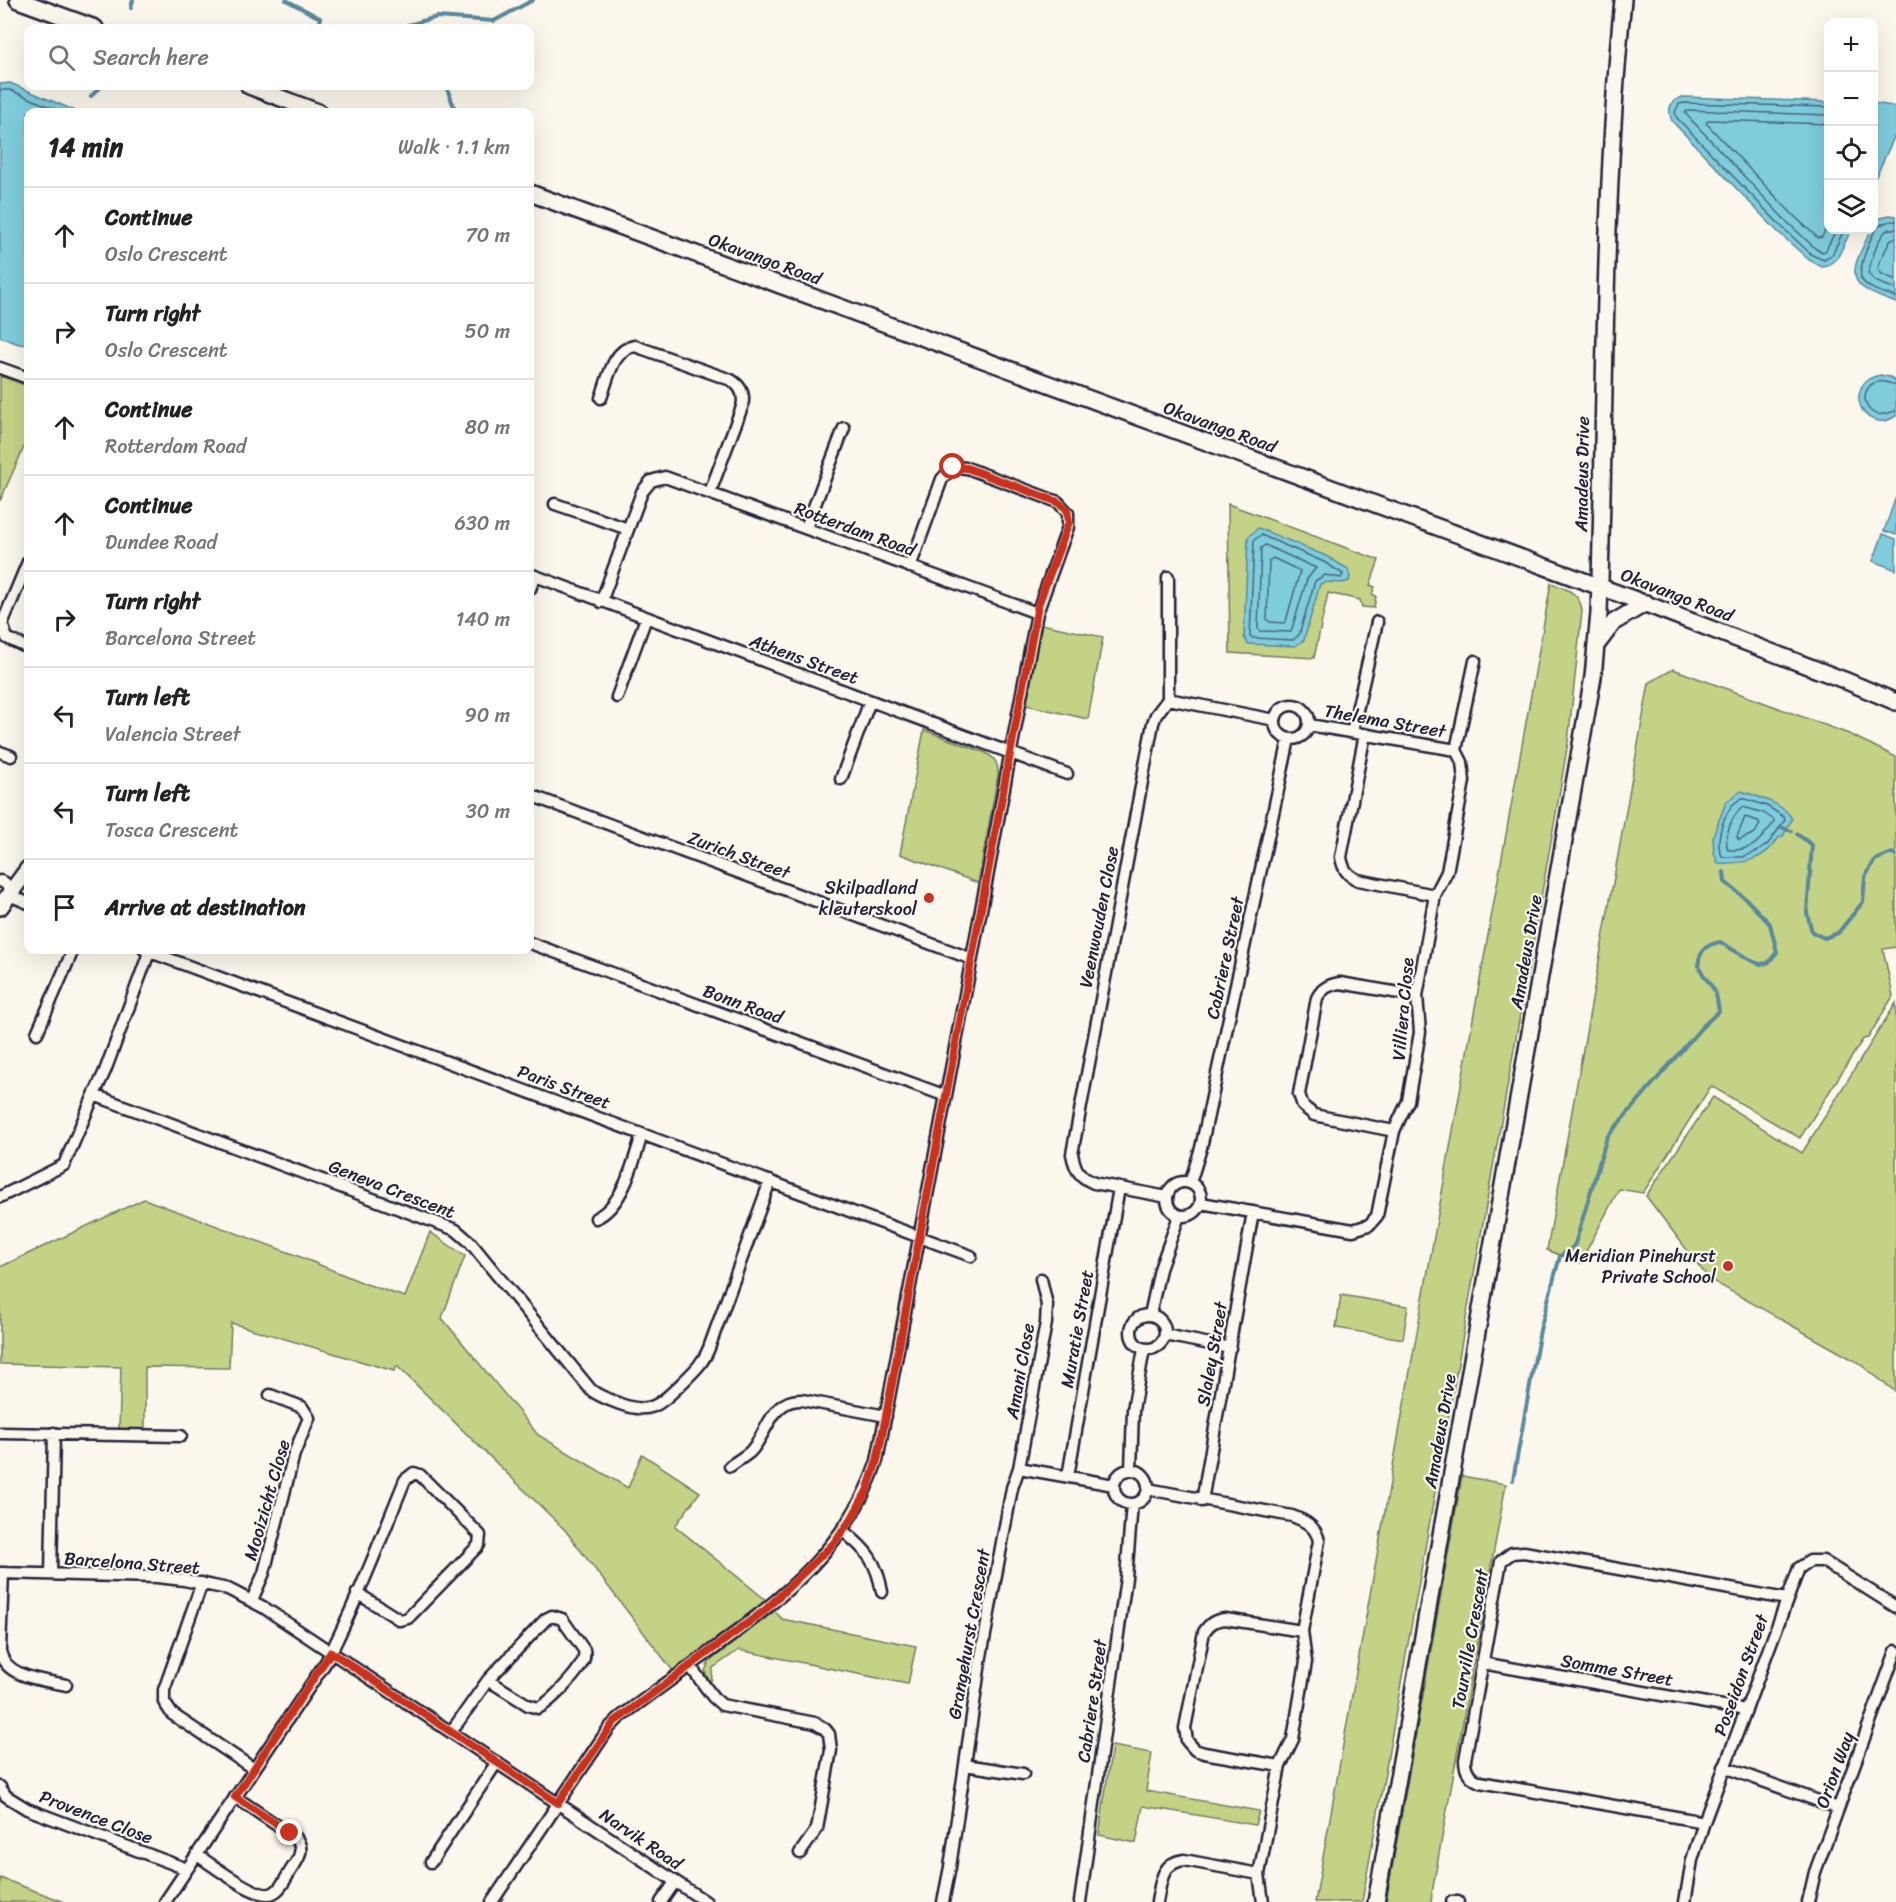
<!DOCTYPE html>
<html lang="en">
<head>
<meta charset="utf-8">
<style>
	:root { --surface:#fff; --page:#f2f2f2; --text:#222; --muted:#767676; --line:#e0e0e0 }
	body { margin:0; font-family:Sriracha,sans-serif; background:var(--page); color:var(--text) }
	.controls { position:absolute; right:18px; top:18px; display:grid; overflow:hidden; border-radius:12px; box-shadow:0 6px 24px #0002 }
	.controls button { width:54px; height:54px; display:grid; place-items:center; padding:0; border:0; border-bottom:2px solid var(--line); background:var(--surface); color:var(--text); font:30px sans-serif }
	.stop { position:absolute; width:18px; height:18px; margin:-14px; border:4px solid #c8321e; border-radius:50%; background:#fff }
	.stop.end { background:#c8321e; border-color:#fff; box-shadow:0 2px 6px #0008 }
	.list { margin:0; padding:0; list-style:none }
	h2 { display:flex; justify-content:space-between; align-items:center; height:78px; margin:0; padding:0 24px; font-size:26px }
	h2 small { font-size:20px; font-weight:400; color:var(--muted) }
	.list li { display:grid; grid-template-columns:39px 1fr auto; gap:18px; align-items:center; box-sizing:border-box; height:96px; padding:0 24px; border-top:2px solid var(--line) }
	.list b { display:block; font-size:22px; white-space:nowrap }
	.list p { margin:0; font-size:20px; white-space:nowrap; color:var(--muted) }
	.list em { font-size:20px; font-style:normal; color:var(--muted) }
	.icon { flex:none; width:33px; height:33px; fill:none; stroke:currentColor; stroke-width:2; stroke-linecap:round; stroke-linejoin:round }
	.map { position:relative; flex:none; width:1896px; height:1902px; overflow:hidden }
	.search { position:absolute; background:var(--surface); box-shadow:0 6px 24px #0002; left:24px; top:24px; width:510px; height:66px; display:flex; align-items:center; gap:15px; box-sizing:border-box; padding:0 21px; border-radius:12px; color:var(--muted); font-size:22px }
	.panel { position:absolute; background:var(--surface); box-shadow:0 6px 24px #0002; left:24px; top:108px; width:510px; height:846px; border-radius:12px }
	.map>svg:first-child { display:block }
	.green { fill:#c4d286; stroke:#737a60; stroke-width:1.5 }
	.water { fill:#7fccdd; stroke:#5a889c; stroke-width:1.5 }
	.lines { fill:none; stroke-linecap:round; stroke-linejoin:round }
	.shore { stroke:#47667c; stroke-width:1.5 }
	.stream { stroke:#5a889c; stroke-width:4 }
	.street-casing { stroke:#22223b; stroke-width:15 }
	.secondary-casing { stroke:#22223b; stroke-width:20 }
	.street { stroke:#fbf7ec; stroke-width:10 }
	.secondary { stroke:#fbf7ec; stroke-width:15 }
	.route { stroke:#c8321e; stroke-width:8 }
	.poi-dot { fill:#c8321e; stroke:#fbf7ec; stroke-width:2 }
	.labels { text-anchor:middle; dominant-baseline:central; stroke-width:4.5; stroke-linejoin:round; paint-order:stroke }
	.street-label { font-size:18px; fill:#22223b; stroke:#fbf7ec }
	.poi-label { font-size:18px; fill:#22223b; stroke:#fbf7ec; text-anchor:end }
</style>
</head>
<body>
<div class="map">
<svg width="1896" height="1902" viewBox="0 0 1896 1902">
	<rect width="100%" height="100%" fill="#fbf7ec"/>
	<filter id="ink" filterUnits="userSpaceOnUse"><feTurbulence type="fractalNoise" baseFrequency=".0167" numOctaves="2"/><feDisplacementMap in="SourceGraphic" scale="12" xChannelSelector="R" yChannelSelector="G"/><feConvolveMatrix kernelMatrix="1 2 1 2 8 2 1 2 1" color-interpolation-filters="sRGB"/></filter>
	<g filter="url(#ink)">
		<path class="green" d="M0,376l28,10v52l-28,63z
			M1228,504l151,56 -9,25 5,2 -3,7 4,2 -2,12 -12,-1 -2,-7 -32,-7 -14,65 -84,-5z
			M1551,583c15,6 29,9 31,28l-14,131 -10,60 -196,1100h-47z
			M1041,624l62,13 -15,82 -62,-14z
			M1673,669l176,65 47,23v190l-13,2 10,47 -25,42 -5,1 -63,99 -89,-52 -68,107 -24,-4 -39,74 -33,-13 102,-567z
			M924,730l62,23c9,5 13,11 12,22l-20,108 -78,-29z
			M1896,1003v389l-39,-30 -148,-83 -63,-83 67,-99 89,56z
			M144,1199l149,55 73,30 39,13 25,-65 35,24 -23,62 96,117 90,53 14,-34 58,38 -25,34 91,74 -93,71 -108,-141 -168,-164 -3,5 -163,-48 -2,45 -84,-1v63h-26l2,-63 -121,-3v-97z
			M1341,1295l67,11 -5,33 -67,-11z
			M1462,1476l44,8 -73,403 -2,15h-45z
			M775,1611l7,8 134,27 -8,38 -169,-34 -26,18 -2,14 -2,1 -4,-12 4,-9z
			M1112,1746l40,7 -6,38 113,20 -4,14 -112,-19 -7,37 -37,-8z
			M0,1878l65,24h-65z"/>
		<path class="water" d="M10,83l68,29h-50v233l-9,-1 -19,-7v-253z
			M1683,97l145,5v128h23l-14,29 -9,7 -6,1 -13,-7 -32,-29 -105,-110c-5,-12 -2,-21 11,-24z
			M1874,103l18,3 4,2v25l-22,48z
			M1889,215l7,1v87c-52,-18 -48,-27 -25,-73h3v-6l5,-5z
			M1880,375l10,2 6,4v35c-34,22 -55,-34 -16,-41z
			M1896,497v38l-12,-4z
			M1258,528l68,28 22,13 2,8 -1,4c-10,5 -19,-2 -29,3l-16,56 -9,6 -47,-2 -4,-7 4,-100z
			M1883,534l13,5v31l-23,-9z
			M1741,791c15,5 44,13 51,28l-9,17 -4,1c-14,24 -36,27 -61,26l-4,-10 -1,-17 13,-34z"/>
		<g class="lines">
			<path class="shore" d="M0,90h10l52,22
				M1828,107l-144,-4 -5,1 -4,8 2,6 105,109 30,28 12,5 8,-5 12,-25
				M1828,115l-140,-5 -3,3 102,109 29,27 7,3 3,-2 10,-20
				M1828,124l-119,-4 -3,3 87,92 25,23 4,-1 6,-13
				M1896,221c-6,0 -13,1 -18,6 -6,6 -22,44 -16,53 7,10 23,13 34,17
				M1896,229c-4,0 -7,-1 -10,2 -8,6 -16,33 -18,43l9,8 19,7
				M1896,238l-5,1 -12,24 -1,7 4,4 14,6
				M1896,385c-6,-1 -12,-5 -19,-3 -16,4 -16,28 0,32 7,2 12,-2 19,-3
				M1261,535l63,27 19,12 -2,4 -16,-3 -10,6 -16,54 -6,5 -40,-2 -3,-2 4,-96z
				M1265,545l51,23 -9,11 -16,53 -31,-1 -2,-3 3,-80z
				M1273,558l27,13 -14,50 -2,2 -14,-1 -3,-2 2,-59z
				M1742,798l25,8 17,11 1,3 -17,24 -10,7 -15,6h-20c-9,-12 -1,-38 8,-50 2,-4 8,-6 11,-9z
				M1743,807l21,6 10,7v3c-16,17 -17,28 -46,27 -5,-12 4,-36 15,-43z
				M1745,817l13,4 2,3 -5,9 -16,7 -2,-3z"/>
			<path class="stream" d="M286,0l34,18v10
				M131,8l2,-8
				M397,28l40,-11 57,4 39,-21
				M446,86l10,26
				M91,96l10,-9
				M1783,828l8,3
				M1797,834l15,11 -5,68 5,19 12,6 14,-5 25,-31 2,-25 10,-17 17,-7 4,2
				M1513,1480l27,-150 20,-74 11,-7 4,-5 32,-107 94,-109 18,-17c-1,-6 -2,-14 -4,-19 -6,-13 -22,-23 -14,-38 4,-8 10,-10 19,-12l32,19 8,3 8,-1 9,-11 -7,-28 -24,-25 -21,-17 -1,-10"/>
			<defs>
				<path id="street" d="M0,368l28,10
					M601,398c7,-18 11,-49 34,-52l96,34c10,6 14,15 11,27l-32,85
					M555,504l73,25
					M806,528l38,-100
					M28,562l-26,62 5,14 21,10
					M530,574l537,200
					M530,589l5,-13
					M601,602l41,-110 9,-11 14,-4 372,136
					M617,697l29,-79
					M1168,699l107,21
					M1275 722a17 17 0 1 1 34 0a17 17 0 1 1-34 0Z
					M1309,725l147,25
					M1352,732l25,-110
					M1365,734l-24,123c2,12 6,18 17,23l77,15
					M0,752l11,4
					M841,779l29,-78
					M530,795l442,164
					M0,881l5,2 11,15 12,5
					M530,943l416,153
					M145,950l826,306
					M150,950l-45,121 -11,24 362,135 14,12 121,148c9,7 19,10 29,14 31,11 39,1 61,-20 11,-11 22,-20 28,-36l61,-167
					M37,1033l36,-83
					M1394,1131l-80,-16 -11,-9 -4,-12 18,-96c5,-10 12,-13 23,-15l77,13
					M1167 1199a17 17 0 1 1 34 0a17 17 0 1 1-34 0Z
					M1190,1183l11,-35 88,-409
					M0,1197l64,-32 30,-70
					M1167,1197l-73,-14c-15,-6 -19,-14 -22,-29l81,-431 3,-8 12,-16v-122
					M1201,1203l152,27 16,-5 8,-9 17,-85 14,-30 12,-69 -3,-36 18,-101 12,-23 17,-91 -2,-19 -6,-12 19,-89
					M596,1218c27,-12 38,-57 46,-84
					M1131 1332a17 17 0 1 1 34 0a17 17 0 1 1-34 0Z
					M1150,1315l10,-46 19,-53
					M1165,1335l65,13
					M0,1433l181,3
					M730,1466c6,-4 14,-9 20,-14 17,-17 21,-54 52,-52l84,16
					M1019,1468l95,17
					M1114 1487a17 17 0 1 1 34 0a17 17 0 1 1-34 0Z
					M1131,1470l2,-60 11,-61
					M1068,1476l51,-288
					M1148,1489l144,27c14,5 24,11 27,25l-17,90 4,31 -13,77 -13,27 -21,108 4,28
					M1202,1501l51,-289
					M843,1531c24,19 34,31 39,61
					M0,1573l157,4 27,3 44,9 35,18 443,295
					M51,1574l3,-141
					M202,1583l-38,107v12l8,12 82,55
					M252,1600l12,-27 30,-119 15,-36 -7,-11 -32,-12
					M0,1649l3,-76
					M0,1651c5,27 44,29 66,34
					M1482,1663l263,47
					M690,1666l23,31 9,8 93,18 10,6 4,5 2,16 -14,79 -17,24
					M451,1732l37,-52 58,-61 6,-3 10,3 22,31c1,5 1,8 -2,13 -6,12 -32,40 -44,45l-10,-3 -40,-25
					M965,1765l58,9
					M1280,1766l-76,-13 -9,-3 -8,-9 -2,-13 19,-96c6,-9 11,-12 21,-13l77,12
					M1724,1767l114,41
					M0,1787l6,9 21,13 160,60
					M1704,1822l-224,-40c-10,-4 -15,-11 -15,-22l36,-199 11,-8 12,-1 263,47
					M197,1855c14,9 61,46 76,38 9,-4 14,-18 20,-26 7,-10 11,-18 3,-29l-61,-41
					M431,1862l66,-100
					M165,1902l161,-240c30,-58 54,-121 79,-182l9,-7 6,2 60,60 -1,10 -71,73 -8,2 -43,-27
					M492,1902l117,-174 10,-10c32,-24 64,-47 96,-70 68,-50 135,-104 162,-187l160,-848 31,-86v-14l-10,-11 -91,-34 -14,-1 -11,12 -32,88
					M661,1902l14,-20
					M943,1902l7,-35 30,-205 32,-174 7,-20 27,-145 1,-18 -6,-26
					M1080,1902l46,-324 6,-74
					M1157,1902c4,-20 4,-39 27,-42l75,14
					M1452,1902h6
					M1685,1902l7,-42 12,-38 95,-254 11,-7h13l73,46
					M1808,1902l7,-30 81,-221"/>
				<path id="secondary" d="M18,0l77,28
					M249,86l69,26
					M530,193l1103,406 211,81 52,22
					M1598,643l16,-21 32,-19
					M0,907l28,-38
					M1376,1902l217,-1225 6,-64c7,-205 3,-410 24,-613"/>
			</defs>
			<use href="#street" class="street-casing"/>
			<use href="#secondary" class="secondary-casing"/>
			<use href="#street" class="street"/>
			<use href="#secondary" class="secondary"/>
		</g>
	</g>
	<g class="lines" filter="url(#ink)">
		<path class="route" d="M290,1833l-55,-36 96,-145 227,151 56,-81 150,-111 69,-67 19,-26 15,-27 10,-30 9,-45 152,-811 31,-83 -2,-13 -9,-7 -91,-34 -14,-1"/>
	</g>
	<g class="poi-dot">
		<circle cx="929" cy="898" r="6"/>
		<circle cx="1728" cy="1266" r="6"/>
	</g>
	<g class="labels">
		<g class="street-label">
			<text transform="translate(765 259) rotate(20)">Okavango Road</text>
			<text transform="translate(1220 427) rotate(20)">Okavango Road</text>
			<text transform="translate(1582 474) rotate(-89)">Amadeus Drive</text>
			<text transform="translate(855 529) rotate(20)">Rotterdam Road</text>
			<text transform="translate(1677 595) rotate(21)">Okavango Road</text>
			<text transform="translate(804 659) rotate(20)">Athens Street</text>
			<text transform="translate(1385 721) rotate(10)">Thelema Street</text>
			<text transform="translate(739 855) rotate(20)">Zurich Street</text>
			<text transform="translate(1099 917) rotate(-79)">Veenwouden Close</text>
			<text transform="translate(1526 952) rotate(-80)">Amadeus Drive</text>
			<text transform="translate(1225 958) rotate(-78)">Cabriere Street</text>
			<text transform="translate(743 1004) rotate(20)">Bonn Road</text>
			<text transform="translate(1403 1009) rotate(-85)">Villiera Close</text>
			<text transform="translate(564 1087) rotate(20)">Paris Street</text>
			<text transform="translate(392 1189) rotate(21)">Geneva Crescent</text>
			<text transform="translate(1077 1329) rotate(-80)">Muratie Street</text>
			<text transform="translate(1212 1354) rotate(-80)">Slaley Street</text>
			<text transform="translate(1020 1371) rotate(-80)">Amani Close</text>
			<text transform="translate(1440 1431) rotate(-80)">Amadeus Drive</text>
			<text transform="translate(267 1500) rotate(-74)">Mooizicht Close</text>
			<text transform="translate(132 1563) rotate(4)">Barcelona Street</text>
			<text transform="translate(969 1634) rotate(-80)">Grangehurst Crescent</text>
			<text transform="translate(1470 1639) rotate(-80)">Tourville Crescent</text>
			<text transform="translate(1617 1670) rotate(10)">Somme Street</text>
			<text transform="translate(1741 1675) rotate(-70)">Poseidon Street</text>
			<text transform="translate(1092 1701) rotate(-82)">Cabriere Street</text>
			<text transform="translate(1835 1770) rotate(-70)">Orion Way</text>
			<text transform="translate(96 1817) rotate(21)">Provence Close</text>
			<text transform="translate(641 1839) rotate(34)">Narvik Road</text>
		</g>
		<g class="poi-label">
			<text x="917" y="888">Skilpadland<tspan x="917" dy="21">kleuterskool</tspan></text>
			<text x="1716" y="1256">Meridian Pinehurst<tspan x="1716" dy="21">Private School</tspan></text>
		</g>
	</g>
</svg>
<div class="controls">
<button>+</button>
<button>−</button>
<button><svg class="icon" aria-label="locate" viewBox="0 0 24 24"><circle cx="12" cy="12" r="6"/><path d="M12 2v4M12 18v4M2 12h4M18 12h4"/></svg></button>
<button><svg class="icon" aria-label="layers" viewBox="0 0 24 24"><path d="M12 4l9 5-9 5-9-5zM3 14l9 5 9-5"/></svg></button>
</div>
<div class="stop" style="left:953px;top:467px"></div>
<div class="stop end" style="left:290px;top:1833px"></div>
<div class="search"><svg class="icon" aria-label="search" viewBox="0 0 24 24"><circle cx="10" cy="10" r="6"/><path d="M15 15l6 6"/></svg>Search here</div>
<section class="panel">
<h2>14 min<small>Walk · 1.1 km</small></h2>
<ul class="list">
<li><svg class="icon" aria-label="ahead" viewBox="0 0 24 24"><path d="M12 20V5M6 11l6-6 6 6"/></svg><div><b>Continue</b><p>Oslo Crescent</p></div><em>70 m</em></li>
<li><svg class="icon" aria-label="right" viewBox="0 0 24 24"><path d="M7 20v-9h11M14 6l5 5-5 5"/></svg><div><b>Turn right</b><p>Oslo Crescent</p></div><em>50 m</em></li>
<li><svg class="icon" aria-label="ahead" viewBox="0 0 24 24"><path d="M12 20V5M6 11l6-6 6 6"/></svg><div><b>Continue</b><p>Rotterdam Road</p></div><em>80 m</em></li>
<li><svg class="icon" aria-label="ahead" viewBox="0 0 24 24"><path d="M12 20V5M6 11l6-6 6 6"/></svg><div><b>Continue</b><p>Dundee Road</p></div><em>630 m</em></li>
<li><svg class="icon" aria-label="right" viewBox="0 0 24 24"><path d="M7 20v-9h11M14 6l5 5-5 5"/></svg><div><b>Turn right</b><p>Barcelona Street</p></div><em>140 m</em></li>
<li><svg class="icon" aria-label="left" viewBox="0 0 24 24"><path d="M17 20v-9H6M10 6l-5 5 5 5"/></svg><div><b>Turn left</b><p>Valencia Street</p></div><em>90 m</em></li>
<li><svg class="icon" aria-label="left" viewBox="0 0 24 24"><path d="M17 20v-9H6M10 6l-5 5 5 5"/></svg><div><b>Turn left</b><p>Tosca Crescent</p></div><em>30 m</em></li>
<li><svg class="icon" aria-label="arrive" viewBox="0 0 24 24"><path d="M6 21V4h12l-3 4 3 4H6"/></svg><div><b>Arrive at destination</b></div></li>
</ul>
</section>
</div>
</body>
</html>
